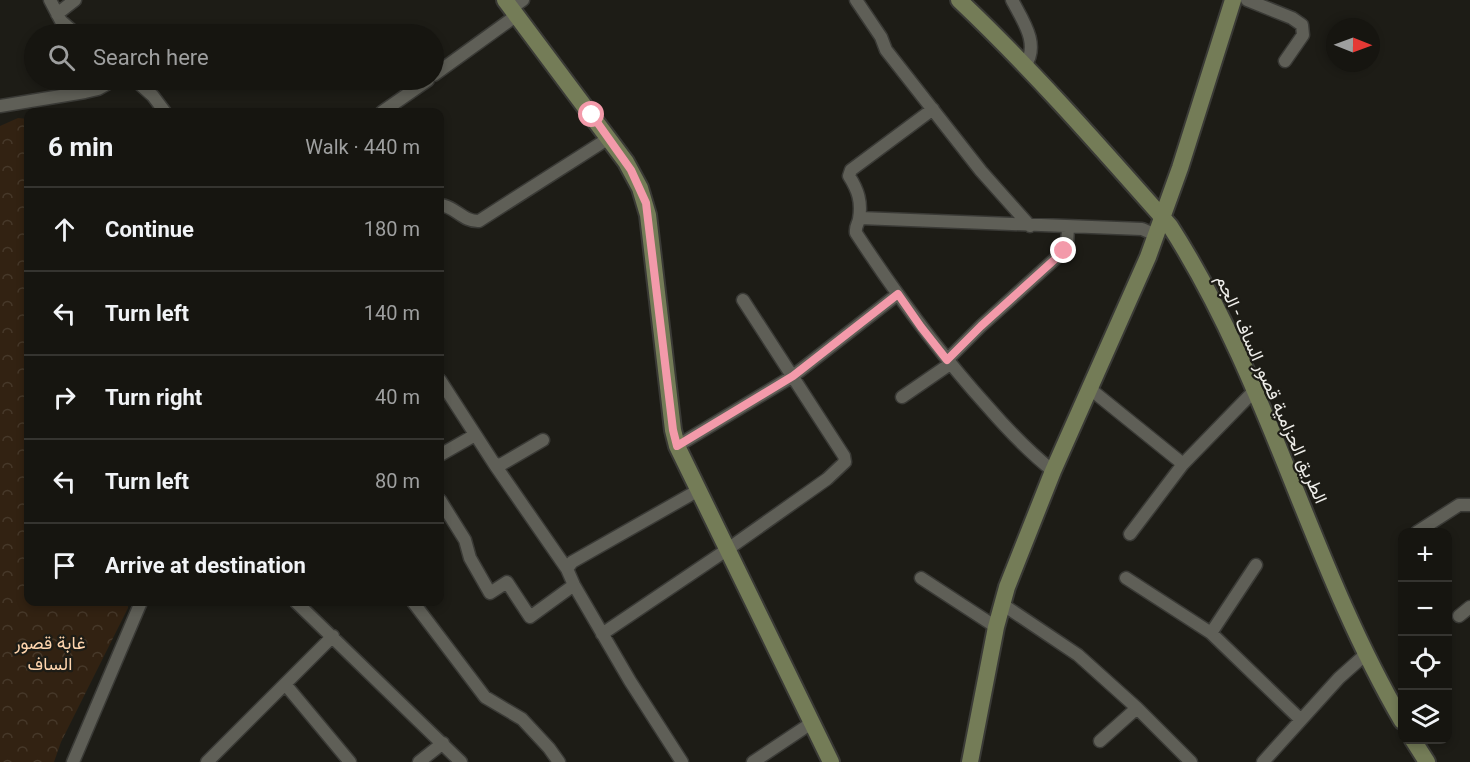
<!DOCTYPE html>
<html lang="en">
<head>
<meta charset="utf-8">
<style>
	:root { --surface:#161510; --page:#23221e; --text:#f1f3f6; --muted:#9e9f9f; --line:#353430 }
	body { margin:0; font-family:Roboto,Vazirmatn,sans-serif; background:var(--page); color:var(--text) }
	.controls { position:absolute; right:18px; bottom:18px; display:grid; overflow:hidden; border-radius:12px; box-shadow:0 3px 9px #0003 }
	.controls button { width:54px; height:54px; display:grid; place-items:center; padding:0; border:0; border-bottom:2px solid var(--line); background:var(--surface); color:var(--text); font:30px sans-serif }
	.compass { position:absolute; left:1326px; top:18px; width:54px; height:54px; border-radius:50%; background:var(--surface); box-shadow:0 3px 9px #0003; rotate:91deg }
	.stop { position:absolute; width:18px; height:18px; margin:-14px; border:4px solid #f39aaa; border-radius:50%; background:#fff }
	.stop.end { background:#f39aaa; border-color:#fff; box-shadow:0 2px 6px #0008 }
	.list { margin:0; padding:0; list-style:none }
	h2 { display:flex; justify-content:space-between; align-items:center; height:78px; margin:0; padding:0 24px; font-size:26px }
	h2 small { font-size:20px; font-weight:400; color:var(--muted) }
	.list li { display:grid; grid-template-columns:39px 1fr auto; gap:18px; align-items:center; box-sizing:border-box; height:84px; padding:0 24px; border-top:2px solid var(--line) }
	.list b { display:block; font-size:22px; white-space:nowrap }
	.list em { font-size:20px; font-style:normal; color:var(--muted) }
	.icon { flex:none; width:33px; height:33px; fill:none; stroke:currentColor; stroke-width:2; stroke-linecap:round; stroke-linejoin:round }
	.map { position:relative; flex:none; width:1470px; height:762px; overflow:hidden }
	.search { position:absolute; background:var(--surface); box-shadow:0 3px 9px #0003; left:24px; top:24px; width:420px; height:66px; display:flex; align-items:center; gap:15px; box-sizing:border-box; padding:0 21px; border-radius:33px; color:var(--muted); font-size:22px }
	.panel { position:absolute; background:var(--surface); box-shadow:0 3px 9px #0003; left:24px; top:108px; width:420px; height:498px; border-radius:12px }
	.map>svg:first-child { display:block }
	.forest { fill:url(#forest-crowns) }
	.lines { fill:none; stroke-linecap:round; stroke-linejoin:round }
	.street-casing { stroke:#3a3a36; stroke-width:15 }
	.secondary-casing { stroke:#3a3a36; stroke-width:20 }
	.street { stroke:#5f5f57; stroke-width:12 }
	.secondary { stroke:#747c57; stroke-width:16 }
	.route { stroke:#f39aaa; stroke-width:8 }
	.labels { text-anchor:middle; dominant-baseline:central; stroke-width:4.5; stroke-linejoin:round; paint-order:stroke }
	.street-label { font-size:18px; fill:#eeede9; stroke:#1d1c16 }
	.park-label { font-size:18px; fill:#fed5ae; stroke:#1d1c16 }
</style>
</head>
<body>
<div class="map">
<svg width="1470" height="762" viewBox="0 0 1470 762">
	<defs>
		<pattern id="forest-crowns" width="20" height="18" patternUnits="userSpaceOnUse" patternTransform="scale(1.5)"><rect width="20" height="18" fill="#322212"/><path d="M2 6a3 3 0 1 1 6 0M12 15a3 3 0 1 1 6 0" fill="none" stroke="#463829"/></pattern>
	</defs>
	<rect width="100%" height="100%" fill="#1d1c16"/>
	<path class="forest" d="M18,118l10,1v483h100v6l-67,134 -7,20h-54v-636z"/>
	<g class="lines">
		<defs>
			<path id="street" d="M50,0l11,21 15,13
				M856,0l25,37 5,13 95,121 49,55
				M1012,0c11,21 28,44 13,66
				M1247,0l45,18 10,7 1,10 -18,26
				M512,8l11,-8
				M57,14l18,-14
				M434,75l83,-60
				M135,80l18,16 12,16
				M0,106l85,-14 13,-3 16,-9
				M933,109l-82,61 -2,6c9,14 13,26 10,43 -1,6 -4,7 -3,14 40,61 83,120 132,174 20,23 41,45 65,64
				M382,112l46,-32
				M440,205c15,1 23,17 39,16l130,-83
				M860,218l282,11 14,6
				M947,360l34,-34 83,-75 3,-5 1,-19
				M440,380l55,85 7,-1 41,-24
				M1089,388l94,76 71,-73
				M902,397l48,-33
				M677,446l116,-70 105,-82
				M440,455l35,-20
				M495,465l72,104
				M440,500l25,40 5,18 20,35 17,-11 23,35 44,-32
				M1417,532l42,-27h11
				M1130,534l53,-70
				M921,578l75,49
				M1126,578l85,55 89,86
				M296,602l165,160
				M413,602l72,95 37,22 27,29 10,14
				M1002,604l76,51 59,53 54,54
				M1459,616l11,-9
				M1211,633l45,-68
				M602,634l126,-85 99,-70 18,-17 -1,-6 -101,-156
				M285,684l65,78
				M1100,741l37,-33
				M73,762l68,-160
				M207,762l126,-126
				M419,762l24,-19
				M682,762l-52,-81 -56,-96 -7,-16 5,-7 125,-71
				M753,762l60,-40
				M1263,762l76,-84 28,-25"/>
			<path id="secondary" d="M505,0l121,162 14,26 8,27 25,215 4,16 154,316
				M959,0c75,71 143,149 211,226 99,154 140,338 232,495
				M1413,740l14,22
				M970,762l26,-135 11,-40 46,-116 95,-214 32,-89 53,-168"/>
		</defs>
		<use href="#street" class="street-casing"/>
		<use href="#secondary" class="secondary-casing"/>
		<use href="#street" class="street"/>
		<use href="#secondary" class="secondary"/>
	</g>
	<g class="lines">
		<path class="route" d="M592,115l39,55 15,33 27,227 4,16 116,-70 105,-82 23,33 26,33 34,-34 83,-75"/>
	</g>
	<g class="labels">
		<g class="street-label">
			<text transform="translate(1272 389) rotate(66)">الطريق الحزامية قصور الساف - الجم</text>
		</g>
		<g class="park-label">
			<text x="50" y="642">غابة قصور<tspan x="50" dy="21">الساف</tspan></text>
		</g>
	</g>
</svg>
<div class="controls">
<button>+</button>
<button>−</button>
<button><svg class="icon" aria-label="locate" viewBox="0 0 24 24"><circle cx="12" cy="12" r="6"/><path d="M12 2v4M12 18v4M2 12h4M18 12h4"/></svg></button>
<button><svg class="icon" aria-label="layers" viewBox="0 0 24 24"><path d="M12 4l9 5-9 5-9-5zM3 14l9 5 9-5"/></svg></button>
</div>
<svg class="compass" viewBox="-18 -18 36 36"><path d="M0-13l5 13h-10z" fill="#e53935"/><path d="M0 13l5-13h-10z" fill="#9e9f9f"/></svg>
<div class="stop" style="left:592px;top:115px"></div>
<div class="stop end" style="left:1064px;top:251px"></div>
<div class="search"><svg class="icon" aria-label="search" viewBox="0 0 24 24"><circle cx="10" cy="10" r="6"/><path d="M15 15l6 6"/></svg>Search here</div>
<section class="panel">
<h2>6 min<small>Walk · 440 m</small></h2>
<ul class="list">
<li><svg class="icon" aria-label="ahead" viewBox="0 0 24 24"><path d="M12 20V5M6 11l6-6 6 6"/></svg><div><b>Continue</b></div><em>180 m</em></li>
<li><svg class="icon" aria-label="left" viewBox="0 0 24 24"><path d="M17 20v-9H6M10 6l-5 5 5 5"/></svg><div><b>Turn left</b></div><em>140 m</em></li>
<li><svg class="icon" aria-label="right" viewBox="0 0 24 24"><path d="M7 20v-9h11M14 6l5 5-5 5"/></svg><div><b>Turn right</b></div><em>40 m</em></li>
<li><svg class="icon" aria-label="left" viewBox="0 0 24 24"><path d="M17 20v-9H6M10 6l-5 5 5 5"/></svg><div><b>Turn left</b></div><em>80 m</em></li>
<li><svg class="icon" aria-label="arrive" viewBox="0 0 24 24"><path d="M6 21V4h12l-3 4 3 4H6"/></svg><div><b>Arrive at destination</b></div></li>
</ul>
</section>
</div>
</body>
</html>
